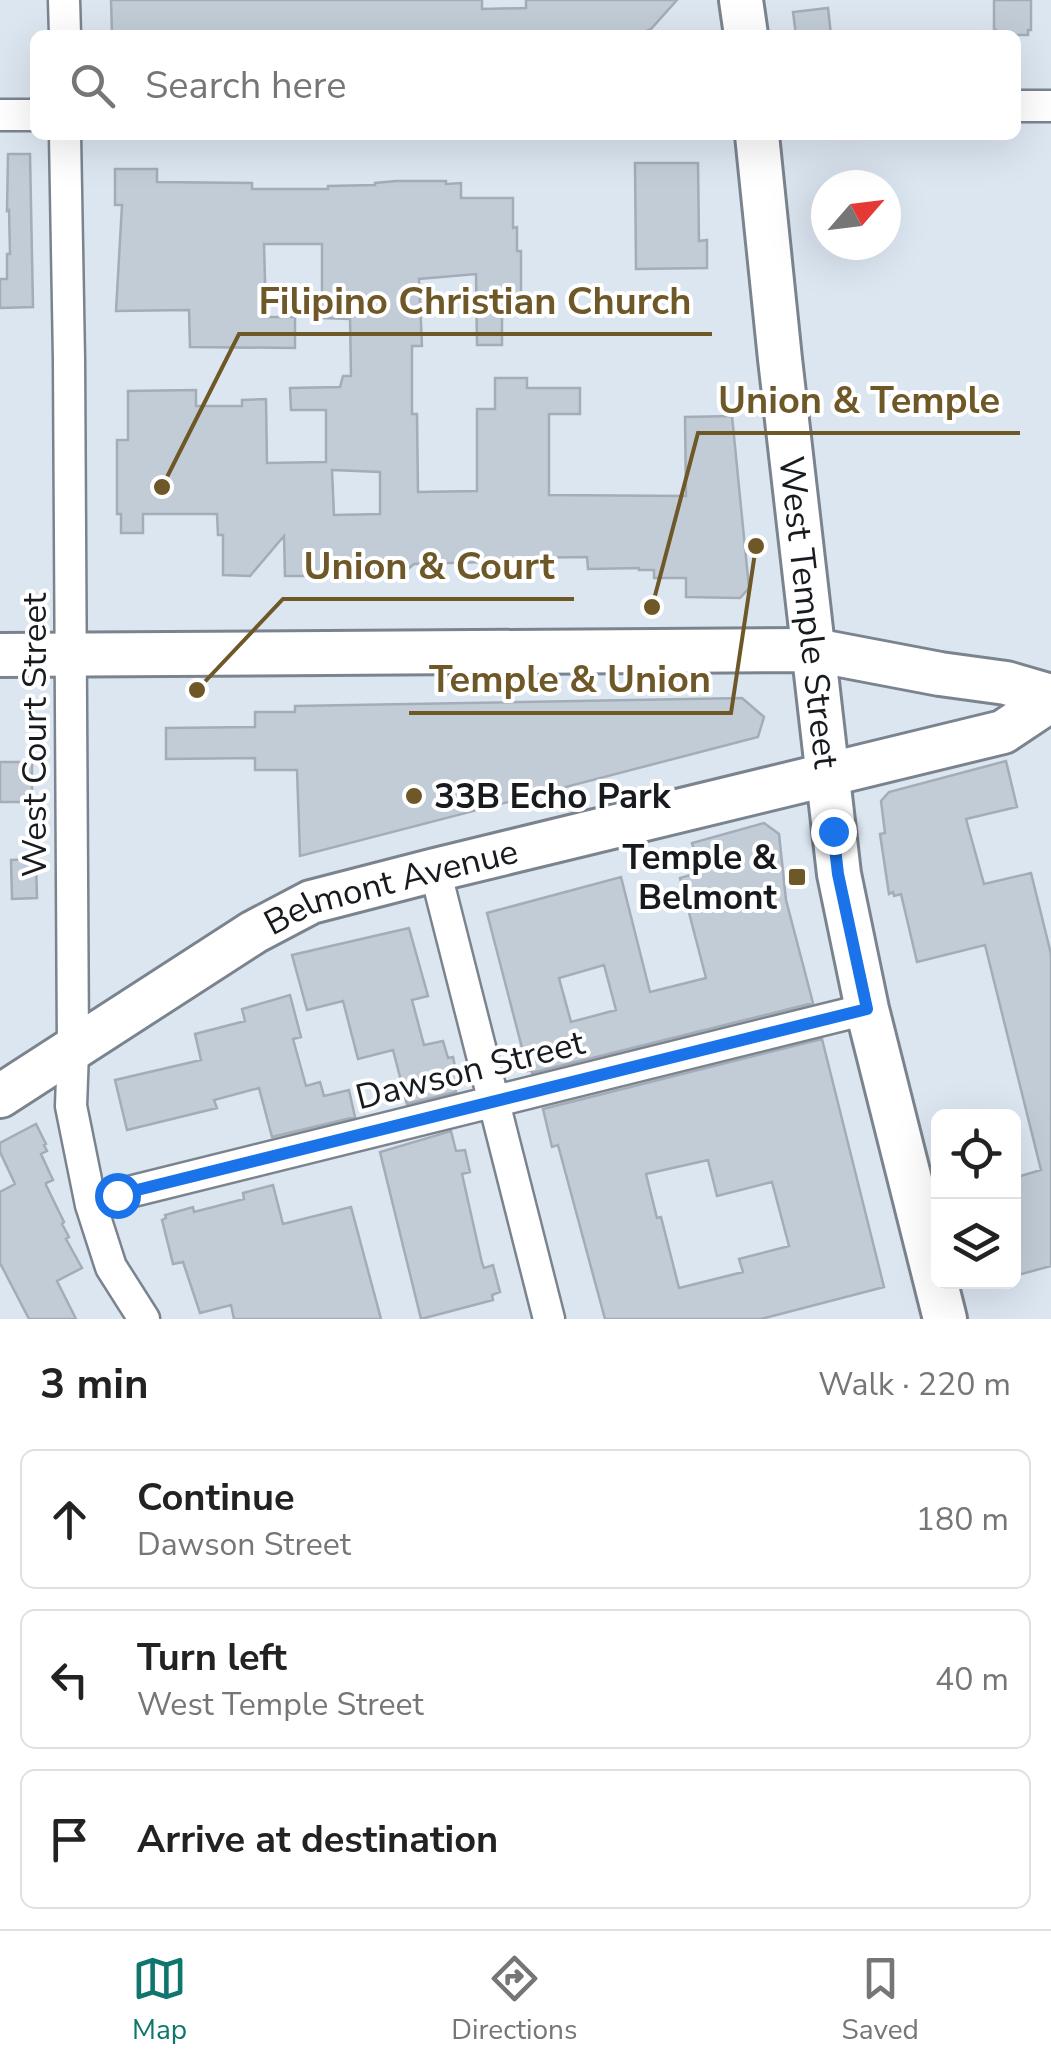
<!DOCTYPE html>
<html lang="en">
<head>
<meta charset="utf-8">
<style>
	:root { --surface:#fff; --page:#f6f6f6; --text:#222; --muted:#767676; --line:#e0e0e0; --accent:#0f766e }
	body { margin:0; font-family:"Nunito Sans",sans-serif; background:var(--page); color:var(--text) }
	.controls { position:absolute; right:30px; bottom:30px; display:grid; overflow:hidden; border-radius:15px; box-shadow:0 10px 40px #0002 }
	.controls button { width:90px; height:90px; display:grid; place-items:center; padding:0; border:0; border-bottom:2px solid var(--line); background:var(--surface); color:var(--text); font:50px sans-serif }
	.compass { position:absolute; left:811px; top:170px; width:90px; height:90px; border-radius:50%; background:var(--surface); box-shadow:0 10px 40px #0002; rotate:62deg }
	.stop { position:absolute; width:30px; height:30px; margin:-22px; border:8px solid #1a73e8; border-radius:50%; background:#fff }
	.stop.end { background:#1a73e8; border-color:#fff; box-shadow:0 2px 10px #0008 }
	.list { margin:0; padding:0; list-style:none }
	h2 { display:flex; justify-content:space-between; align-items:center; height:130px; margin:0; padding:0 40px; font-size:42px }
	h2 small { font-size:32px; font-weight:400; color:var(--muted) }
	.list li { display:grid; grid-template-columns:65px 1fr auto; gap:30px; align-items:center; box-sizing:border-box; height:140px; margin:0 20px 20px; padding:0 20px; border:2px solid var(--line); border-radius:15px }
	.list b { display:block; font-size:38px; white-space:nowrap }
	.list p { margin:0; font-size:32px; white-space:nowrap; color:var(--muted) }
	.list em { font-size:32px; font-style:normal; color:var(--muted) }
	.icon { flex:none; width:55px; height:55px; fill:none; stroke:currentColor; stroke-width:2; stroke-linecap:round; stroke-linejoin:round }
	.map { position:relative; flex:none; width:1051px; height:1319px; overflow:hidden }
	.search { position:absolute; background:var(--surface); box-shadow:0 10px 40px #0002; left:30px; right:30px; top:30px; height:110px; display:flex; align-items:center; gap:25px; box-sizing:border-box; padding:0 35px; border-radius:15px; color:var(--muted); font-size:38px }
	.sheet { height:610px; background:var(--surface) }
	nav { display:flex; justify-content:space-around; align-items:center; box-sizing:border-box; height:140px; border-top:2px solid var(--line); background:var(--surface); font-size:28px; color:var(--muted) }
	nav a { display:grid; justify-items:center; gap:5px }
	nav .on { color:var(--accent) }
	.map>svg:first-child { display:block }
	.building { fill:#c2ccd7; stroke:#a3acb7; stroke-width:2.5; fill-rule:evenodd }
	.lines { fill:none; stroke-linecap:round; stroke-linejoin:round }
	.street-casing { stroke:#7b848e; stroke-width:35 }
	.secondary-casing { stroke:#7b848e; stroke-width:48 }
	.street { stroke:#fff; stroke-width:30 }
	.secondary { stroke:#fff; stroke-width:42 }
	.route { stroke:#1a73e8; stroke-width:12 }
	.poi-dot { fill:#6f5828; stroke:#fff; stroke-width:4 }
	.labels { text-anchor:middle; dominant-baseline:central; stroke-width:8; stroke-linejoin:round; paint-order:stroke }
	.street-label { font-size:35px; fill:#171a1e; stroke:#fff }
	.poi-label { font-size:35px; font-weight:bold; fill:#171a1e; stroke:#fff; text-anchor:start }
	.leader { fill:none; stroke:#6f5828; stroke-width:4 }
	.callout-dot { fill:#6f5828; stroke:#fff; stroke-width:4 }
	.callout-label { font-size:38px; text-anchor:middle; font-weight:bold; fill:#6f5828; stroke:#fff; stroke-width:8; stroke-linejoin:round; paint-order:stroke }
</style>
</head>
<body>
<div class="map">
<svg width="1051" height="1319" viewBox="0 0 1051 1319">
	<rect width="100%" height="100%" fill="#dce6f1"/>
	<path class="building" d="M111,0h371v9l44,-1v-8h151l-26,29 -14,6h-525z
		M994,0h37v30h-3v5h-31l-1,-5h-2z
		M828,8l3,27h-35l-3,-23z
		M8,154h22l3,153 -33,1v-29h7v-25h3l-1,-44 -2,1z
		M635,163h63l1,78 8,-1v28l-71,1z
		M115,169h42v13l95,1v6h76v-3l47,-1v-2l21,-2h50v3l15,-1v15h52v30l4,-1v24h4v49h-19v45h-25l-1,-71 -57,5 3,67h-10v68h5l1,78 59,-1v-82h18v-31h32v10h53v26h-31v81l137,1 -1,-79 47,-1 17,172 -9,10 -54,-1v-19h-32v-8h-15v-2l-51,1 -1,-12 -62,1v10h-38l-1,-6 -72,2 -7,6 -42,-1v3h-10v4h-70l-1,-40 -34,40 -27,-1v-40h-5l-1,-21h-74v19h-22v-19h-4v-74h11v-49l68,-1v16h46v-6l24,-1 1,64 59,-1v-52h-35l-1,-22 50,-1 3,-11h8l-1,-57 -28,-1v-74h-58l2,73h29v31l-105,-1 -1,-37 -73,1 6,-106h-7zM332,470l48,2v42l-46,1z
		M742,698l22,19 -6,20 -458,119 -3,-86h-42v-12l-89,1v-31l89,-1v-15h40v-6z
		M1006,761l11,46 -51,12 18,65 47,-11 20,81v312l-37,10v-98l27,-8 -56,-225 -68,17 -16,-68 -7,2 -1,-4 -4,2 -9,-60 5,-1 -4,-32 8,-9z
		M0,762h32v40h-32z
		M764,823l15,11 7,66 27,103 -281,70 -1,-3 -3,1 -41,-158 134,-36 29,115 56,-14 -26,-100 14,-4 -5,-20 6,-1 -3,-10zM604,965l12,45 -45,12 -12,-44z
		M36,859l1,39 -25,1 -1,-39z
		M409,928l19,68 -16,4 12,45 19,-4 5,17 5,-1 5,24 -4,2 2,9 -49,12 -14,-54 -35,9 -15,-58 -36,9 -15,-55z
		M290,995l11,42 -8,2 13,47 14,-4 4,14 25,-6 6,27 -83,20 -13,-49 -45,12 3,8 -90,22 -12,-50 86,-20 -6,-26 50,-13 -3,-12z
		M822,1039l62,248 -123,32h-156l-47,-174 -6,2 -9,-38zM708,1160l9,36 55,-14 17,64 -50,13 4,13 -64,16 -18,-71 -4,1 -11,-44z
		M36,1124l10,20 -2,1 3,6 -6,3 12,26 -7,3v2l18,37 -2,2 7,13 -3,2 16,29 -25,13 19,38h-47l-29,-56v-71l15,-8 -15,-32v-9z
		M451,1131l5,20 9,-1 5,22 -8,2 20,89 2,5 9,-3 7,27 -8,3 1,5 -72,19 -41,-167z
		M273,1185l10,39 68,-17 30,112h-147l-3,-14 -31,8 -17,-51 -10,2 -11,-44 4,-2 -1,-3 28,-8 1,5 50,-13 -1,-6z"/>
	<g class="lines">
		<defs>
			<path id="street" d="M64,0l1,35
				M1016,106h35
				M0,115h35
				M65,135l4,225 4,691 -2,55 20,99 20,62 33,52
				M435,870l114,449
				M91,1205l26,-10 750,-186"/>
			<g id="secondary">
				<path d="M741,0l5,35"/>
				<path id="s1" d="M757,135l23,224 59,515 28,135 78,310"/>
				<path d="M0,655l814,-5 126,24 66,9 45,13"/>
				<path id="s2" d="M0,1096l254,-164 57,-30 124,-32 568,-138 48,-32"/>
			</g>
		</defs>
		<use href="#street" class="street-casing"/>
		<use href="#secondary" class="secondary-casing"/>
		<use href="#street" class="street"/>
		<use href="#secondary" class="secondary"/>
	</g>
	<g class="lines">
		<path class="route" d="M117,1195l750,-186 -29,-135 -5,-43"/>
	</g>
	<g class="poi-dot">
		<circle cx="414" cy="796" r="10"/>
		<rect x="787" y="867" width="20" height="20" rx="5"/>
	</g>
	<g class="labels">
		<g class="street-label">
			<text stroke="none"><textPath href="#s1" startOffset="480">West Temple Street</textPath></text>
			<text transform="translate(34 735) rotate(-90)">West Court Street</text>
			<text stroke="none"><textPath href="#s2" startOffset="448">Belmont Avenue</textPath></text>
			<text transform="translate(470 1070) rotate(-14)">Dawson Street</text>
		</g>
		<g class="poi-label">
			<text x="434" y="796">33B Echo Park</text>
			<text x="777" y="857" text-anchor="end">Temple &amp;<tspan x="777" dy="40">Belmont</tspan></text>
		</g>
	</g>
	<path class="leader" d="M162 487L239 334H712M652 607L698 433H1020M197 690L283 599H574M756 546L731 713H409"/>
	<g class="callout-dot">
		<circle cx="162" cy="487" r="10"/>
		<circle cx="652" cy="607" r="10"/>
		<circle cx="197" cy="690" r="10"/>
		<circle cx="756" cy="546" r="10"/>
	</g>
	<g class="callout-label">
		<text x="475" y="314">Filipino Christian Church</text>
		<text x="859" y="413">Union &amp; Temple</text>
		<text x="429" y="579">Union &amp; Court</text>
		<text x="570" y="692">Temple &amp; Union</text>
	</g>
</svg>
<div class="controls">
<button><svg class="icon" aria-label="locate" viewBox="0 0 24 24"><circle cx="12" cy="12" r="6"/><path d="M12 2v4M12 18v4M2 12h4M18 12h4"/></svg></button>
<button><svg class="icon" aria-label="layers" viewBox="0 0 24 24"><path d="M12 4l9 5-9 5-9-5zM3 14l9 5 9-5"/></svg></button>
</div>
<svg class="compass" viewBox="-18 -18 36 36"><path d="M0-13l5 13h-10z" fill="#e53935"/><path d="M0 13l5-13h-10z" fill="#767676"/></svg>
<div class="stop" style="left:117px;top:1195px"></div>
<div class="stop end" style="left:833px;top:831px"></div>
<div class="search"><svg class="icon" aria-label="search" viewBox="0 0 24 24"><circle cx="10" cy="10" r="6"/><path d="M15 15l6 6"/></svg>Search here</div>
</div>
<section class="sheet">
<h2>3 min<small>Walk · 220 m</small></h2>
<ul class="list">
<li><svg class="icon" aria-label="ahead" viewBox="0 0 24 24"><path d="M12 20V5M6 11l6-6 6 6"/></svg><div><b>Continue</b><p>Dawson Street</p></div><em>180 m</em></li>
<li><svg class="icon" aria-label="left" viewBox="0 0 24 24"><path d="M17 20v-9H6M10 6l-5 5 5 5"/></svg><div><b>Turn left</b><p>West Temple Street</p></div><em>40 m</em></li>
<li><svg class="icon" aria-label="arrive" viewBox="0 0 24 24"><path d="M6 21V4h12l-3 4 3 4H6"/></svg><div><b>Arrive at destination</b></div></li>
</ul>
</section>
<nav>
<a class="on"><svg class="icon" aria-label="map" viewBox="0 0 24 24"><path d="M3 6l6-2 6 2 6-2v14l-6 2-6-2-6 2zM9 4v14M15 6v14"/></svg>Map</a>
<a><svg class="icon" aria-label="directions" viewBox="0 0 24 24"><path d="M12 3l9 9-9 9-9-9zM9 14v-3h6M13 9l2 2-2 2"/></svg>Directions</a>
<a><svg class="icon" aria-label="saved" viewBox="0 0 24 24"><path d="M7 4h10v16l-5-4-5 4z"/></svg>Saved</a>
</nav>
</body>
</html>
